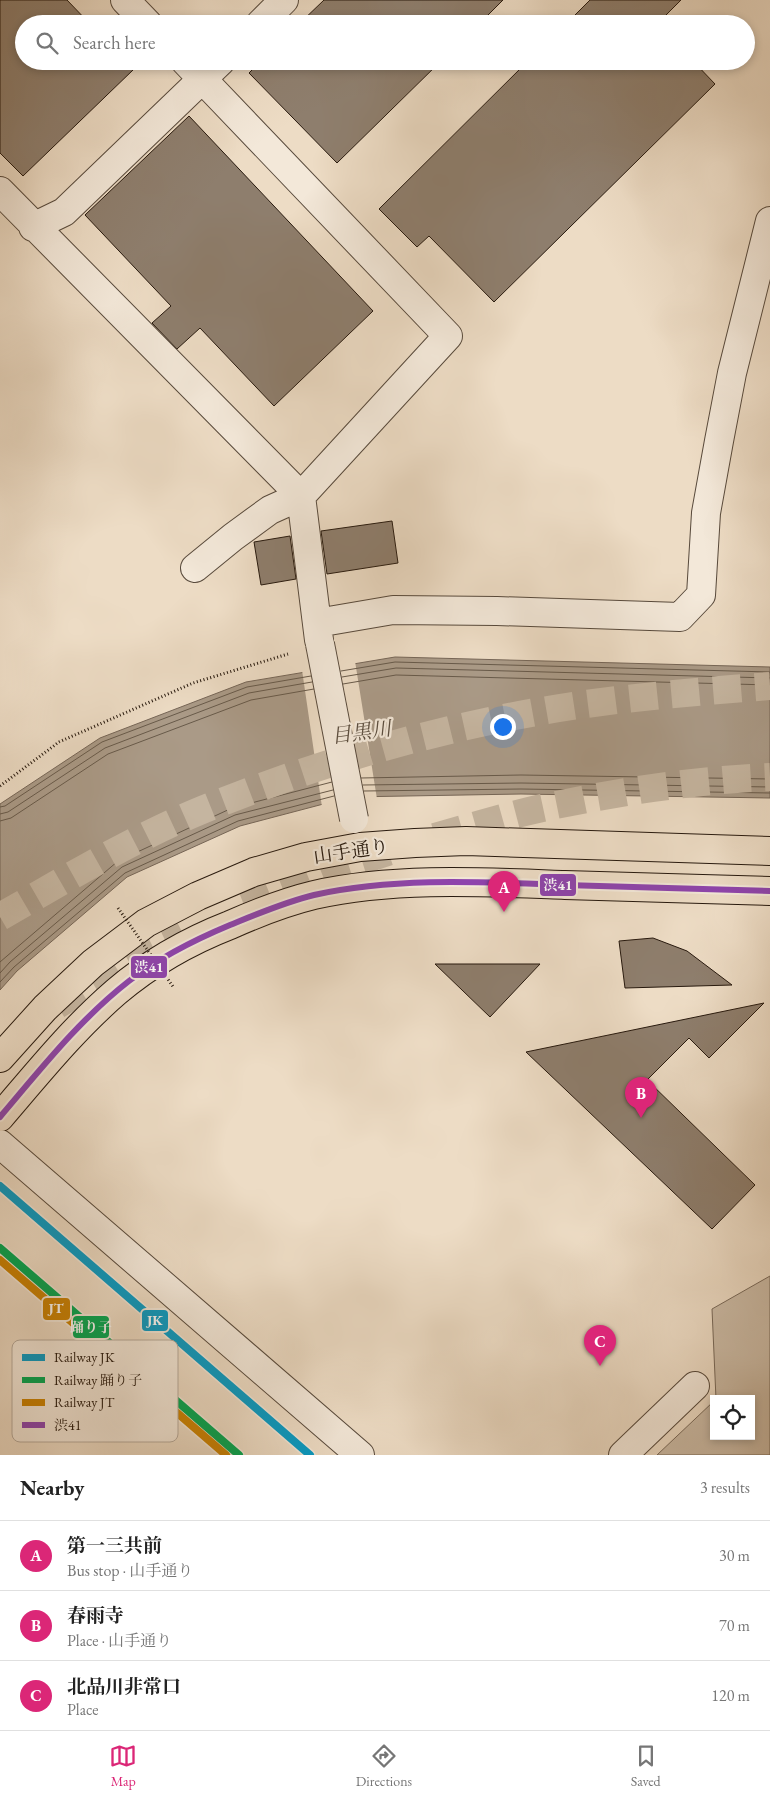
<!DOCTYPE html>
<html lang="en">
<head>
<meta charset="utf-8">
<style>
	:root { --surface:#fff; --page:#f2f2f2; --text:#222; --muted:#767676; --line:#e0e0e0; --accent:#db2777 }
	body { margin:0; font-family:"EB Garamond","Noto Serif JP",serif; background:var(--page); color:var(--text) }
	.controls { position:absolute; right:15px; bottom:15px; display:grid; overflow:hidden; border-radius:0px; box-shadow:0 2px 8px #0003 }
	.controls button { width:45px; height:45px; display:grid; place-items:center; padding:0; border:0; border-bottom:1px solid var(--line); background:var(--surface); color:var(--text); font:25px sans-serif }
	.you { position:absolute; left:502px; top:726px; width:18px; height:18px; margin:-12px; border:4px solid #fff; border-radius:50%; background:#1a73e8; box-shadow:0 0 0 8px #1a73e833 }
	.badge { display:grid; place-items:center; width:32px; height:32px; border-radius:50%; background:var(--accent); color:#fff; font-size:16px; font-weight:700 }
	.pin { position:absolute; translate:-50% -41px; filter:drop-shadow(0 1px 2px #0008) }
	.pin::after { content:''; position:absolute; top:26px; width:18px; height:15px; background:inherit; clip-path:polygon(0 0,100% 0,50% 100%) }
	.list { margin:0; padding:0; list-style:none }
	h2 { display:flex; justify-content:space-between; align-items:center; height:65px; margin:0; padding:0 20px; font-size:21px }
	h2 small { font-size:16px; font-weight:400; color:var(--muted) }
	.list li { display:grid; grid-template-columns:32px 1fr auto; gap:15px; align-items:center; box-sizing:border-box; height:70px; padding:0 20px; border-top:1px solid var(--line) }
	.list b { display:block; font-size:19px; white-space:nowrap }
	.list p { margin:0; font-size:16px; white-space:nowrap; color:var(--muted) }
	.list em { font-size:16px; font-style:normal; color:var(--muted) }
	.icon { flex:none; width:28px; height:28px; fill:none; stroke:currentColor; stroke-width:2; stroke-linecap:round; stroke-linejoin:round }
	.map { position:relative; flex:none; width:770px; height:1455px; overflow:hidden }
	.search { position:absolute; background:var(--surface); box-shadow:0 2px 8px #0003; left:15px; right:15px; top:15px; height:55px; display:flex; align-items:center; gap:12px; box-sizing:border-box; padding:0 18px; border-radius:28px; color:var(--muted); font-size:19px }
	.sheet { height:275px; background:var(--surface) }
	nav { display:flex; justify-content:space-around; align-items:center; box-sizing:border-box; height:70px; border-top:1px solid var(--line); background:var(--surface); font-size:14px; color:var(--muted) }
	nav a { display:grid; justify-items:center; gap:2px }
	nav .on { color:var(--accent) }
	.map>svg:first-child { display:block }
	.green { fill:#cbbba6; stroke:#796a5a }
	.water { fill:#aa9a87; stroke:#766657 }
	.pier { fill:#eddcc5 }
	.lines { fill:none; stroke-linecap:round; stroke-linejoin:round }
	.shore { stroke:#685a4a; stroke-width:1 }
	.building { fill:#8e7e6d; stroke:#27190e }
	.highway-tunnel { stroke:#c5b5a0; stroke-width:28; stroke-dasharray:28 14; stroke-linecap:butt }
	.minor-casing { stroke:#584a3c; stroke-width:30 }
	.major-casing { stroke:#27190e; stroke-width:30 }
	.path { stroke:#27190e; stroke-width:3; stroke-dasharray:1 2.5; stroke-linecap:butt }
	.minor { stroke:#f3e8d9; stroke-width:28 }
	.major { stroke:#eddcc5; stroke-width:28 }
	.minor-bridge-casing { stroke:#584a3c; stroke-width:30; stroke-linecap:butt }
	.path-bridge { stroke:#27190e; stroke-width:3; stroke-dasharray:1 2.5; stroke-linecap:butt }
	.minor-bridge { stroke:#f3e8d9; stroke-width:28 }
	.bus-1-casing { stroke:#f3e8d9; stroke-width:10 }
	.bus-1 { stroke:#8e44ad; stroke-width:6 }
	.rail-1-casing { stroke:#f3e8d9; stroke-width:11 }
	.rail-2-casing { stroke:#f3e8d9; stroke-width:11 }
	.rail-3-casing { stroke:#f3e8d9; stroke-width:11 }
	.rail-1 { stroke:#069bc5; stroke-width:8 }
	.rail-2 { stroke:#00a651; stroke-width:8 }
	.rail-3 { stroke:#c98204; stroke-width:8 }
	.labels { text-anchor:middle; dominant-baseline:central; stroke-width:4.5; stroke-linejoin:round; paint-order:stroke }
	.street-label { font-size:19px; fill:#27190e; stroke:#f3e8d9 }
	.water-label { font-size:20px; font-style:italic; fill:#5b4d3e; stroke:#f3e8d9 }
	.key { fill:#f3e8d9; stroke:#b6aa9c; stroke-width:1 }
	.key-label { font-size:14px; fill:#27190e }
	.line-badge { stroke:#f3e8d9; stroke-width:2 }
	.badge-label { font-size:14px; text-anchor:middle; font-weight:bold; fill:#fff }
</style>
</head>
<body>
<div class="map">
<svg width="770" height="1455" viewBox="0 0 770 1455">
	<rect width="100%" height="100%" fill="#eddcc5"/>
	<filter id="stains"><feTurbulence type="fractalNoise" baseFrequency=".004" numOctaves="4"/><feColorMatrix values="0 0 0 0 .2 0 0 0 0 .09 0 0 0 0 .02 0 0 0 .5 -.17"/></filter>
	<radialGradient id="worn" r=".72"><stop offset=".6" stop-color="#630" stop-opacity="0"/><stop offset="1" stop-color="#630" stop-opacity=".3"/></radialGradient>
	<path class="green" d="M770,1276v179h-113l57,-54v35h37v-37h-35l-4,-90z"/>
	<path class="water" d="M395,657l375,10v131l-249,-4 -171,3 -110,29 -113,51 -110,94 -17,19v-186l100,-66 146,-56z"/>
	<path class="pier" d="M355,661l22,138h-26l-29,8 -20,-137z"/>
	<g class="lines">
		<path class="shore" d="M341,671l54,-9 375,10
			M342,677l54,-9 374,10
			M343,684l53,-9 374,10
			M361,778l160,-3 249,4
			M363,785l158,-2 249,4
			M364,791l157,-2 249,4
			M0,807l5,-1 97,-64 145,-55 64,-11
			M0,814l8,-2 97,-64 144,-55 63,-11
			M0,821l11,-3 97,-64 143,-54 63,-11
			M0,962l118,-101 114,-53 100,-26
			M0,973l10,-11 112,-95 113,-52 98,-25
			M0,982l14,-15 111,-94 113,-52 96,-25"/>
	</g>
	<path class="building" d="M0,0h67l23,24h-66v37h102l8,8 -111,107 -23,-23z
		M324,0h179l-24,24h-180z
		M590,0h91l-24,24h-91z
		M261,61h180l-104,102 -88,-90z
		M528,61h165l22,23 -221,218 -65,-66 -12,11 -38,-38z
		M189,116l184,195 -99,95 -74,-78 -23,21 -25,-26 19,-17 -86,-91z
		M392,521l6,42 -71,11 -6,-43z
		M290,536l6,43 -35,6 -7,-43z
		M653,938l34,13 45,34 -107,3 -6,-47z
		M435,964h105l-50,53z
		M764,1003l-55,55 -20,-20 -42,42 108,105 -43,44 -186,-177z"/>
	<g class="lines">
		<path class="highway-tunnel" d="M435,837c36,-10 71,-21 107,-29 74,-16 152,-28 228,-31
			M244,905l88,-35 62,-20
			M0,917c66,-38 132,-78 202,-107 120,-49 248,-86 377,-105 63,-9 127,-14 191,-19
			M57,1005l81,-49 45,-22"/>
		<defs>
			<path id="minor" d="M125,0l23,24
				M260,24l24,-24
				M185,61l263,275 -147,160 -31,14 -37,27 -38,31
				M0,191l301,305 18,144
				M33,227l31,-15 157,-151
				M317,623l76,-13 104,1 183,6 21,-22 5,-82 13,-72 13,-68 38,-152
				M0,1144l360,311
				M623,1455l72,-69"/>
			<path id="major" d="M0,1058l45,-50 48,-45 53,-40 52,-27 56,-24 52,-15 54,-10 55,-4 51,-2 304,10
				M0,1117c37,-43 73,-88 116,-125 34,-29 73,-51 114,-67 27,-12 55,-23 84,-30 80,-18 170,-13 251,-10 68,2 137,4 205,6"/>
		</defs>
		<use href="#minor" class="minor-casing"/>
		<use href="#major" class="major-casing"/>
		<path class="path" d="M0,786l59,-44 134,-59 95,-29"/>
		<use href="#minor" class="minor"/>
		<use href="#major" class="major"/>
		<defs>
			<path id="minor-bridge" d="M320,644l34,175"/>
		</defs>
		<use href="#minor-bridge" class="minor-bridge-casing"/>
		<path class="path-bridge" d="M118,908l56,80"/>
		<use href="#minor-bridge" class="minor-bridge"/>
		<defs>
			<path id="bus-1" d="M0,1117c40,-47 80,-98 129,-136 31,-24 65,-41 101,-56 27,-11 55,-23 84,-30 82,-18 168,-13 251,-10 68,2 137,4 205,6"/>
		</defs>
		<use href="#bus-1" class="bus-1-casing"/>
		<use href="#bus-1" class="bus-1"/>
		<defs>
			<path id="rail-1" d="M0,1186l310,269"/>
			<path id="rail-2" d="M0,1248l239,207"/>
			<path id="rail-3" d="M0,1260l226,195"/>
		</defs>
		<use href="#rail-1" class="rail-1-casing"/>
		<use href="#rail-2" class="rail-2-casing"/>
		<use href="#rail-3" class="rail-3-casing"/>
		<use href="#rail-1" class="rail-1"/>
		<use href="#rail-2" class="rail-2"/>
		<use href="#rail-3" class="rail-3"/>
	</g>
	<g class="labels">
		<g class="street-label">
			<text transform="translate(351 851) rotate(-8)">山手通り</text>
		</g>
		<g class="water-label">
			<text transform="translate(361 732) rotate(-8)">目黒川</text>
		</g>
	</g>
	<rect x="12" y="1340" width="166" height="102" rx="8" class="key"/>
	<rect x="22" y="1354" width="23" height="7" fill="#069bc5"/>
	<rect x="22" y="1377" width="23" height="6" fill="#00a651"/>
	<rect x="22" y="1399" width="23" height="7" fill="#c98204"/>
	<rect x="22" y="1422" width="23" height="6" fill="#8e44ad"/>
	<g class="key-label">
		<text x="54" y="1362">Railway JK</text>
		<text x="54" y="1385">Railway 踊り子</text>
		<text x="54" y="1407">Railway JT</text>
		<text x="54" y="1430">渋41</text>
	</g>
	<g class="line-badge">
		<rect x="539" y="873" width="38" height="24" rx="5" fill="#8e44ad"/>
		<rect x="130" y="955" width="38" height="24" rx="5" fill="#8e44ad"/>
		<rect x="42" y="1297" width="29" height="24" rx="5" fill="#c98204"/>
		<rect x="141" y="1309" width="28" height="23" rx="5" fill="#069bc5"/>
		<rect x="72" y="1315" width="38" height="24" rx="5" fill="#00a651"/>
	</g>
	<g class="badge-label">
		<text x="558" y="890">渋41</text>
		<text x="149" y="972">渋41</text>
		<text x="56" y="1313">JT</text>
		<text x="155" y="1325">JK</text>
		<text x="91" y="1332">踊り子</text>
	</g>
	<rect width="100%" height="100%" filter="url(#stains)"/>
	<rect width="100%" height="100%" fill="url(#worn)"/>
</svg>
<div class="controls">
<button><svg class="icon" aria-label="locate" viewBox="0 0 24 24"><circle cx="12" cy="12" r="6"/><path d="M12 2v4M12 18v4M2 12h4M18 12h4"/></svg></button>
</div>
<div class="you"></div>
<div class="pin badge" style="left:504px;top:912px">A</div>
<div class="pin badge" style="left:641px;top:1118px">B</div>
<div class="pin badge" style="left:600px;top:1366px">C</div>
<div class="search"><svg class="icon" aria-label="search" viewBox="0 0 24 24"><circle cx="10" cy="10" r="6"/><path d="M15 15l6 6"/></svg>Search here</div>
</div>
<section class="sheet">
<h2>Nearby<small>3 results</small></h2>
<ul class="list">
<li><span class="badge">A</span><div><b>第一三共前</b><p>Bus stop · 山手通り</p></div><em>30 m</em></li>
<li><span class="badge">B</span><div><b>春雨寺</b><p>Place · 山手通り</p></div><em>70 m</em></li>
<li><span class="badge">C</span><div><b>北品川非常口</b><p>Place</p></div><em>120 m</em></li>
</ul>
</section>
<nav>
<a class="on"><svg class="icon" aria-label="map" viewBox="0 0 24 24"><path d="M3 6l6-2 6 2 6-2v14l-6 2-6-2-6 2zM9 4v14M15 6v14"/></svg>Map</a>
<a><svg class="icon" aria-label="directions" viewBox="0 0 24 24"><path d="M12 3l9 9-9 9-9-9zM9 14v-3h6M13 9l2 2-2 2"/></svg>Directions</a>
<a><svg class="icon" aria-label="saved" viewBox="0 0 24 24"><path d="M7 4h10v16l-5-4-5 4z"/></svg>Saved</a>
</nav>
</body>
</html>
